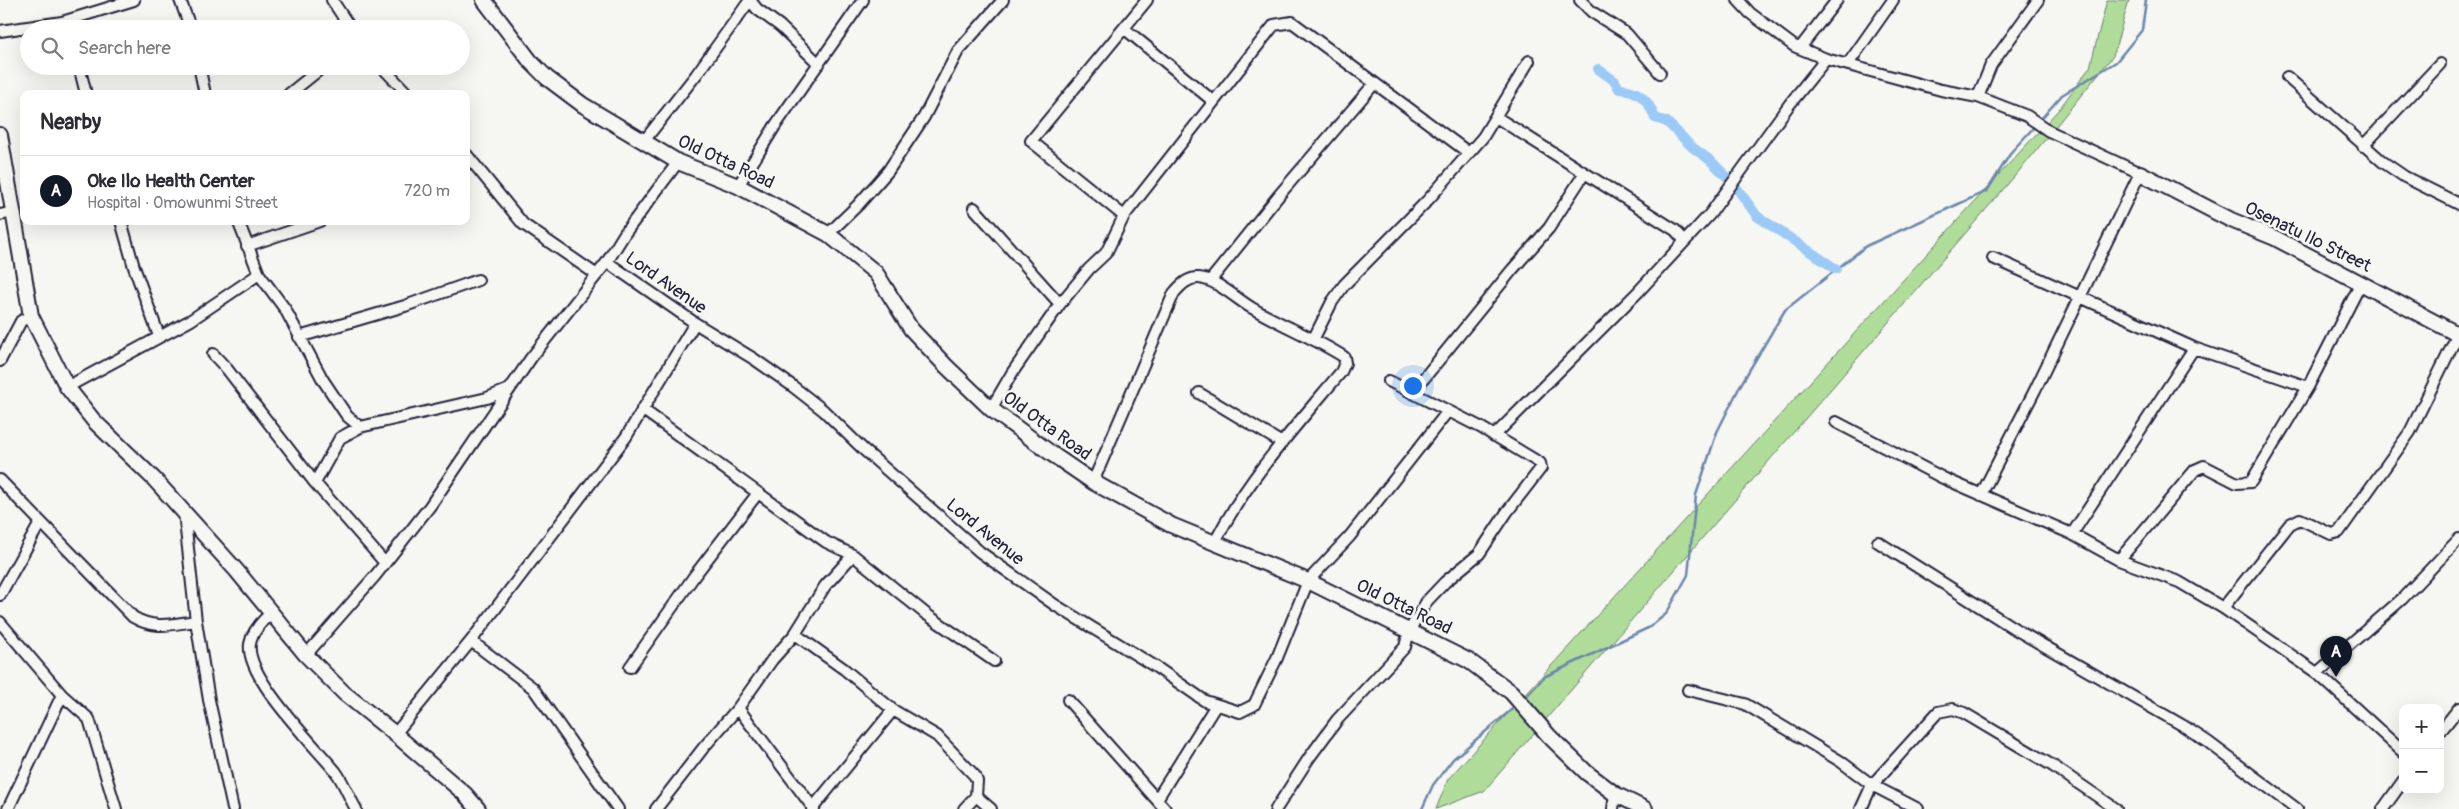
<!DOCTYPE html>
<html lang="en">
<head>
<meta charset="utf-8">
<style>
	:root { --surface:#fff; --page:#f2f2f3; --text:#2b2b33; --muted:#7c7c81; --line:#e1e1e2; --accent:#111827 }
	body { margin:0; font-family:Pangolin,sans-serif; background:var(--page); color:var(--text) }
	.controls { position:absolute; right:15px; bottom:15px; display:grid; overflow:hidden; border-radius:10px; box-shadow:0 5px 20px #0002 }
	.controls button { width:45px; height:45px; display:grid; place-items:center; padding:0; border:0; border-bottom:1px solid var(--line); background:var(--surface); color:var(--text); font:25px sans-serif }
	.you { position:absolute; left:1412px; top:385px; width:18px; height:18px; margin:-12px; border:4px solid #fff; border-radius:50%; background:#1a73e8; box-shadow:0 0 0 8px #1a73e833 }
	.badge { display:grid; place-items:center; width:32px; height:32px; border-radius:50%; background:var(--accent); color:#fff; font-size:16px; font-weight:700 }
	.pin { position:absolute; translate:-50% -41px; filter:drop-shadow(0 1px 2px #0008) }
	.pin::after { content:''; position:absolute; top:26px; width:18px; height:15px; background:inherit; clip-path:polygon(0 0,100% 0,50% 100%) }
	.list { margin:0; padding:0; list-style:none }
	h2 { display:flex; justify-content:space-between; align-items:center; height:65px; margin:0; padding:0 20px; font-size:21px }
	h2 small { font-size:16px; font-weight:400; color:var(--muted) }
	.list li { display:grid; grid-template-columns:32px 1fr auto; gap:15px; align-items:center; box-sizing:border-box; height:70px; padding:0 20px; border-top:1px solid var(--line) }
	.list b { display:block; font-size:19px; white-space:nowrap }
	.list p { margin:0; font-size:16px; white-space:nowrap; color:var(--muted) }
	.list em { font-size:16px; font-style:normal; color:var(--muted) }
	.icon { flex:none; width:28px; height:28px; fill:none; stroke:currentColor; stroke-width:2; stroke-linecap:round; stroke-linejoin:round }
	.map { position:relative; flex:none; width:2459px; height:809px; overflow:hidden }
	.search { position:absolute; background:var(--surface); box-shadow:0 5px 20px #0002; left:20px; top:20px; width:450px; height:55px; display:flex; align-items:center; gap:12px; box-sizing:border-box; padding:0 18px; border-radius:28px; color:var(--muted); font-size:19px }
	.panel { position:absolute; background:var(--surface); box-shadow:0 5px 20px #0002; left:20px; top:90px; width:450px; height:135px; border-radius:10px }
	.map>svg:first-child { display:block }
	.green { fill:#b0dc9a; stroke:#697f6a }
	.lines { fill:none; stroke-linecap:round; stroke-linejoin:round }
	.stream { stroke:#6b87ab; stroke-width:2.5 }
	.canal { stroke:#9bcaf6; stroke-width:10 }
	.street-casing { stroke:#22223b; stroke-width:14 }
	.secondary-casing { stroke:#22223b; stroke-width:18 }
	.street { stroke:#f6f6f2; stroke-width:10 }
	.secondary { stroke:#f6f6f2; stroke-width:14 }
	.labels { text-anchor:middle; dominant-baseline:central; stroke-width:5; stroke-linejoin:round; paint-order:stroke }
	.street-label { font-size:18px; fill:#22223b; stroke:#f6f6f2 }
</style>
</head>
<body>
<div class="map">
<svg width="2459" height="809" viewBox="0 0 2459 809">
	<rect width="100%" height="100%" fill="#f6f6f2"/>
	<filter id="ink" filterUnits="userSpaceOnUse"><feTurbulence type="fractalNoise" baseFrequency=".02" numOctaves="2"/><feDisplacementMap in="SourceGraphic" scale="10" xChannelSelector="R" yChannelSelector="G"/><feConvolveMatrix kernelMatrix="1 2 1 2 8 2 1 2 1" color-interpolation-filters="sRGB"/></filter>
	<g filter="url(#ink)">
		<path class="green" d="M2107,0h22l-16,56 -87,107 -542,628 -48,18 12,-30 612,-671 30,-41z"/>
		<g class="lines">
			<path class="stream" d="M2040,120l22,-25 54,-33 26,-32 4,-30
				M1523,700l21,-23 106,-50 16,-13 22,-39 8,-80 21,-63 23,-46 45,-76 81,-64 121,-55 25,-40 24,-26
				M1422,809l11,-24 20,-26 64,-54"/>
			<path class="canal" d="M1598,69l17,12 4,8c19,0 30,12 36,29l12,4 25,25 18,13 23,23 24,33 79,53"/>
			<defs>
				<path id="street" d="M180,0l11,29
					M332,0l19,29
					M750,0l7,9 23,17 39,38
					M1580,0l12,12 35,22 33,39
					M1738,0l12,13 44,33 32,13 115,31 37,7 49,19 22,15 91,42 -105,217 -54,105
					M1125,29l88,72
					M0,31l62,-9 72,-22
					M1800,48l37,-48
					M1848,64l45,-64
					M79,66l7,28
					M199,66l6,28
					M381,66l27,28
					M2287,77l96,85 22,15 54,27
					M289,94l35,-28
					M1978,97l13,-32 47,-65
					M1496,117l179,113 10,11
					M644,141l52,-66 54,-75
					M2363,146l77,-82
					M466,154l57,70 74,51
					M738,186l37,-60 88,-126
					M974,208l86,96
					M0,215l13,-3
					M1124,216l-93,-75 116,-141
					M121,221l13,46 25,69
					M238,221l21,53 26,35 38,71 24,36 13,11 127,-29 23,-9
					M828,234l30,-29 30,-34 36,-54 34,-66 45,-51
					M247,246l73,-25
					M1993,258l201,90 114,39
					M607,262l88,61 59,36 37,26 32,25 41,40 116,102 75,53 101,62 49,34 35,11 14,-7 23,-47 31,-77 42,-45 98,-125
					M1210,281l70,-87 94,-110
					M299,337l106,-31 73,-26
					M1314,338l18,-36 12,-17 83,-84 56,-64 46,-76
					M213,354l14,15 88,114 70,80
					M0,361l21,-40 10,-5
					M67,387l124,-67 68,-46
					M1199,393l83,50
					M1412,393l100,-123 37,-42 35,-54
					M642,409l184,133 27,13 73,59 68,47
					M991,409l21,-36 48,-69 29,-35 17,-16 18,-37 150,-191 18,-3 177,131
					M1836,422l107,56 129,56 47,26 60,22 44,26 94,65 86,79
					M1494,436l144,-144 72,-78 79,-109 37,-46
					M0,480l133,137c22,13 39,7 63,4
					M1093,482l81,-189c6,-7 14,-16 25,-15 19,2 37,21 53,30 31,18 62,30 92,49l1,6 -4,9c-45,54 -94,107 -126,170
					M315,483l25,-45 20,-11
					M184,512l12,109 13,79 24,109
					M2072,534l122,-186
					M1878,542l142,90 162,93 26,17 89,67
					M2119,560l76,-90 9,-4 33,17 14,-1 57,-95 53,-104
					M0,595l40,-72
					M2223,608l67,-84 10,-5 31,15 8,-2 71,-100 48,-98
					M271,613c-9,8 -19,19 -21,31 -5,33 65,102 86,128 8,11 13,25 20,37
					M0,622l62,73 27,24 27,90
					M795,634l49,35 49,41 44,26 38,40 2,5 -1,15 15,13
					M471,641l62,47 85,121
					M306,655l69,-79 55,-70 101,-148 76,-96 18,-29 53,-71
					M630,667l65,-92 63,-82
					M2317,673l85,-74 57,-60
					M1688,690l57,14 95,57 32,24 46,24
					M1068,700l97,109
					M738,708l76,101
					M2440,732l19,-24
					M395,734l76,-93 155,-204 69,-114
					M1157,799l59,-94
					M8,809l54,-114
					M656,809l48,-62 34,-39 34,-48 23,-26 30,-48 28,-31
					M812,809l81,-99
					M964,809l12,-13
					M1276,809l33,-51 28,-38 68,-73 4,-16 18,-30 18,-19 34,-28 28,-42 34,-44 -1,-5 -60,-36 -91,-46
					M1613,809l2,-15
					M1861,809l11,-24 66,-73 15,-3 11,4 89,53 63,43
					M2383,809l20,-28"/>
				<path id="secondary" d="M484,0l47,62 16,16 36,27 95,57 60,24 90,48 48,39 35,56 35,37 45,43 61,45 41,28 78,43 137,56 161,80 42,31 38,44 38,37 28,21 30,15
					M0,135l31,181 36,71 27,34 60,58 82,91 70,85 38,38 51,41 70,60 13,15
					M2140,173l91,47 44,18 184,97"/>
			</defs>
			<use href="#street" class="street-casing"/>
			<use href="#secondary" class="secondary-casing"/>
			<use href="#street" class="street"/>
			<use href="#secondary" class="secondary"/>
		</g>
	</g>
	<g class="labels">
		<g class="street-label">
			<text transform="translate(726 162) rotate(25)">Old Otta Road</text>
			<text transform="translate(2308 237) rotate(26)">Osenatu Ilo Street</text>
			<text transform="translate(666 283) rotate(35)">Lord Avenue</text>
			<text transform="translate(1047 426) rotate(36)">Old Otta Road</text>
			<text transform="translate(985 532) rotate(39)">Lord Avenue</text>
			<text transform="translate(1404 607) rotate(26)">Old Otta Road</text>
		</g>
	</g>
</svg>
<div class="controls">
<button>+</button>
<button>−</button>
</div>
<div class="you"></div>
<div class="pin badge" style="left:2336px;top:677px">A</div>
<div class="search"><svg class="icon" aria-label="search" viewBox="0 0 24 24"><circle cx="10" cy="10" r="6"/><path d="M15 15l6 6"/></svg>Search here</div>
<section class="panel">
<h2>Nearby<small></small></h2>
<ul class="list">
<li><span class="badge">A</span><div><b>Oke Ilo Health Center</b><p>Hospital · Omowunmi Street</p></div><em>720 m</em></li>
</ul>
</section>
</div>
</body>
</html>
